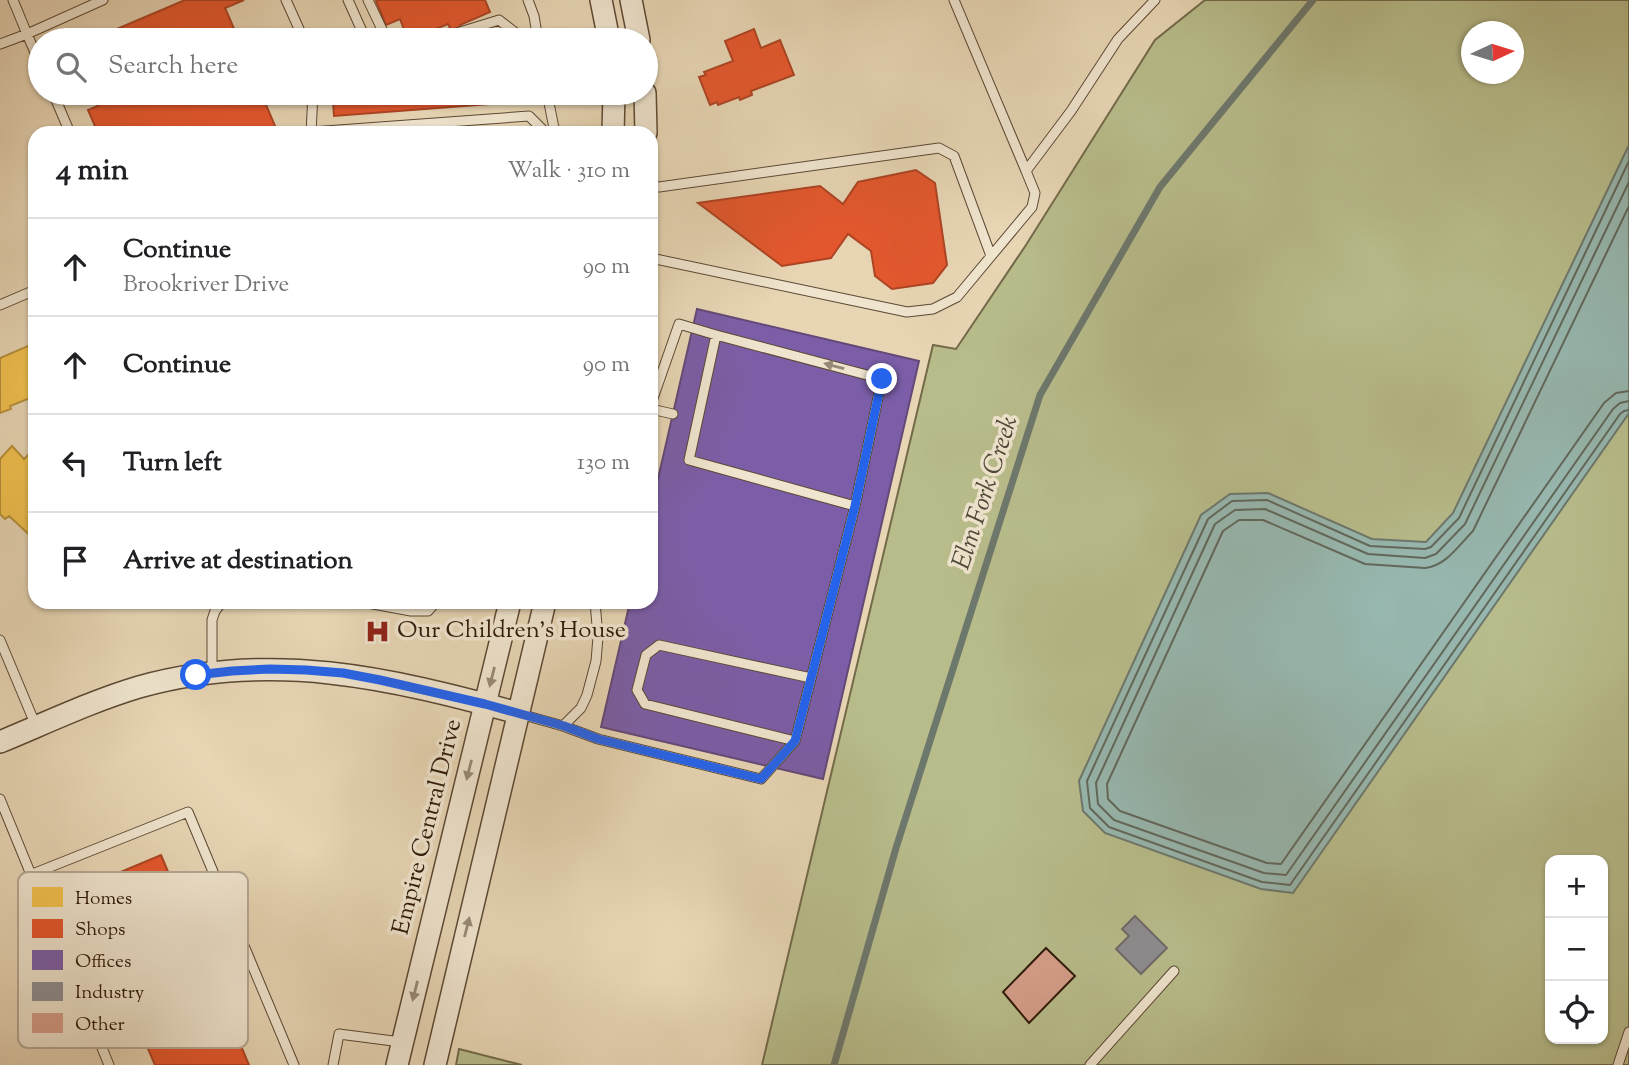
<!DOCTYPE html>
<html lang="en">
<head>
<meta charset="utf-8">
<style>
	:root { --surface:#fff; --page:#f6f6f6; --text:#202124; --muted:#757577; --line:#e0e0e0 }
	body { margin:0; font-family:"Sorts Mill Goudy",serif; background:var(--page); color:var(--text) }
	.controls { position:absolute; right:21px; bottom:21px; display:grid; overflow:hidden; border-radius:14px; box-shadow:0 2px 5px #0004 }
	.controls button { width:63px; height:63px; display:grid; place-items:center; padding:0; border:0; border-bottom:2px solid var(--line); background:var(--surface); color:var(--text); font:35px sans-serif }
	.compass { position:absolute; left:1461px; top:21px; width:63px; height:63px; border-radius:50%; background:var(--surface); box-shadow:0 2px 5px #0004; rotate:86deg }
	.stop { position:absolute; width:21px; height:21px; margin:-16px; border:5px solid #2563eb; border-radius:50%; background:#fff }
	.stop.end { background:#2563eb; border-color:#fff; box-shadow:0 2px 7px #0008 }
	.list { margin:0; padding:0; list-style:none }
	h2 { display:flex; justify-content:space-between; align-items:center; height:91px; margin:0; padding:0 28px; font-size:30px }
	h2 small { font-size:23px; font-weight:400; color:var(--muted) }
	.list li { display:grid; grid-template-columns:46px 1fr auto; gap:21px; align-items:center; box-sizing:border-box; height:98px; padding:0 28px; border-top:2px solid var(--line) }
	.list b { display:block; font-size:26px; white-space:nowrap }
	.list p { margin:0; font-size:23px; white-space:nowrap; color:var(--muted) }
	.list em { font-size:23px; font-style:normal; color:var(--muted) }
	.icon { flex:none; width:38px; height:38px; fill:none; stroke:currentColor; stroke-width:2; stroke-linecap:round; stroke-linejoin:round }
	.map { position:relative; flex:none; width:1629px; height:1065px; overflow:hidden }
	.search { position:absolute; background:var(--surface); box-shadow:0 2px 5px #0004; left:28px; top:28px; width:630px; height:77px; display:flex; align-items:center; gap:18px; box-sizing:border-box; padding:0 24px; border-radius:38px; color:var(--muted); font-size:26px }
	.panel { position:absolute; background:var(--surface); box-shadow:0 2px 5px #0004; left:28px; top:126px; width:630px; height:483px; border-radius:21px }
	.map>svg:first-child { display:block }
	.green { fill:#b8bc8b; stroke:#736a4a; stroke-width:2; fill-rule:evenodd }
	.water { fill:#97b8b0; stroke:#6d786d; stroke-width:2 }
	.homes { fill:#f2c14e; stroke:#b78f39; stroke-width:2 }
	.shops { fill:#e4572e; stroke:#ad4423; stroke-width:2 }
	.offices { fill:#7b5ea7; stroke:#644977; stroke-width:2 }
	.industry { fill:#8d8d92; stroke:#706a69; stroke-width:2 }
	.lines { fill:none; stroke-linecap:round; stroke-linejoin:round }
	.shore { stroke:#62685c; stroke-width:2 }
	.stream { stroke:#6d786d; stroke-width:7 }
	.building { fill:#d69e8a; stroke:#2e1908; stroke-width:2 }
	.service-casing { stroke:#5c4833; stroke-width:11 }
	.tertiary-casing { stroke:#5c4833; stroke-width:24 }
	.service { stroke:#efe4ce; stroke-width:9 }
	.tertiary { stroke:#efe4ce; stroke-width:21 }
	.oneway { fill:#988975 }
	.route { stroke:#2563eb; stroke-width:9 }
	.labels { text-anchor:middle; dominant-baseline:central; stroke-width:7; stroke-linejoin:round; paint-order:stroke }
	.poi-label { font-size:24px; fill:#2e1908; stroke:#efe4ce; text-anchor:start }
	.street-label { font-size:24px; fill:#2e1908; stroke:#efe4ce }
	.water-label { font-size:26px; font-style:italic; fill:#4e493a; stroke:#efe4ce }
	.key { fill:#efe4ce; stroke:#b5a793; stroke-width:2 }
	.key-label { font-size:19px; fill:#2e1908 }
</style>
</head>
<body>
<div class="map">
<svg width="1629" height="1065" viewBox="0 0 1629 1065">
	<rect width="100%" height="100%" fill="#e7d5b4"/>
	<filter id="stains"><feTurbulence type="fractalNoise" baseFrequency=".00286" numOctaves="4"/><feColorMatrix values="0 0 0 0 .2 0 0 0 0 .09 0 0 0 0 .02 0 0 0 .5 -.17"/></filter>
	<radialGradient id="worn" r=".72"><stop offset=".6" stop-color="#630" stop-opacity="0"/><stop offset="1" stop-color="#630" stop-opacity=".3"/></radialGradient>
	<path class="green" d="M1205,0h424v1065h-867l171,-720 23,4 70,-104 129,-205zM1472,32h42v42h-42zM1550,860h53v179h-53z
		M459,1049l63,16h-66z"/>
	<path class="water" d="M1629,145v268l-336,480 -32,-4 -156,-56 -22,-22 -4,-30 122,-266 29,-21 38,-1 104,46 54,3 27,-29z"/>
	<path class="homes" d="M35,339v57l-25,10 1,3 -11,4v-55l33,-14 -1,-4z
		M12,446l12,13 4,-4 7,7v78l-26,-24 -4,3 -5,-5v-55z"/>
	<path class="shops" d="M185,0h59l-19,8 14,32h-148z
		M378,0h107l5,12 -30,13 1,3 -9,4 -4,-8 -40,16 -8,-21 -14,6 -10,-24z
		M754,29l7,19 19,-8 14,35 -43,16 1,4 -12,5 -1,-3 -21,8 -1,-3 -7,3 -11,-28 7,-2 -2,-3 29,-11 -8,-20z
		M92,93h169l17,40h-180l-10,-23 10,-4z
		M448,93h68v9l-182,14 -1,-15z
		M916,170l19,13 12,82 -14,18 -41,6 -17,-13 -4,-25 -23,-17 -17,24 -49,8 -84,-63 122,-17 23,18 15,-22z
		M161,855l88,210h-94l-19,-44 -12,5 -6,-15 11,-5 -8,-19 -25,11 -12,-31 25,-10 -29,-68z"/>
	<path class="offices" d="M697,309l222,52 -96,418 -222,-52 29,-125h21v-93z"/>
	<path class="industry" d="M1135,916l32,32 -26,26 -25,-25 13,-13 -7,-7z"/>
	<g class="lines">
		<path class="shore" d="M1629,161l-170,357 -28,29 -6,2 -55,-3 -103,-46 -35,1 -24,18 -121,262 3,27 19,19 153,55 28,3 330,-471 4,-3 5,-1
			M1629,182l-164,342 -29,30 -11,4 -57,-4 -103,-45 -30,1 -20,14 -119,259 2,21 16,16 150,53 22,2 327,-466 7,-6 9,-2
			M1629,206l-156,325c-14,14 -27,35 -48,37l-60,-4 -102,-44h-24l-16,11 -116,253 1,15 12,12 147,52 14,1 323,-461 12,-10 13,-2"/>
		<path class="stream" d="M834,1065l62,-217 144,-453 120,-208 153,-187"/>
	</g>
	<path class="building" d="M1046,948l29,28 -46,47 -26,-31z"/>
	<g class="lines">
		<defs>
			<path id="service" d="M13,0l14,34 76,-34
				M286,0l18,40
				M348,0l18,40
				M368,0l19,40
				M528,0l6,16 4,24
				M954,0l72,171 45,-60 47,-72 37,-39
				M434,40l65,-20 26,20
				M0,44l27,-10 13,30
				M53,93l17,40
				M547,93l8,40
				M311,132l218,-16 17,17
				M311,133l2,-40
				M651,186l8,1 280,-39 15,8 37,100
				M651,258l256,54 26,-3 24,-12 75,-90 3,-14 -9,-22
				M0,305l35,-15
				M716,335l-27,125 166,46
				M651,409l22,5
				M362,602l49,9h17l8,-9
				M0,640l36,86
				M212,673v-53l3,-9 7,-9
				M520,714l43,12 35,13 163,40 34,-38 60,-235 27,-127 -166,-44 -37,-11 -28,80
				M563,726l18,-18 6,-13 9,-34 2,-24 -3,-35
				M795,741l-150,-37 -8,-14 9,-35 13,-10 152,33
				M0,799l109,266
				M30,875l158,-63 106,253
				M333,1065l6,-31 62,8
				M1090,1065l84,-94
				M1618,1065l11,-33"/>
			<path id="tertiary" d="M601,0l8,40
				M631,0l8,40
				M645,93l1,40
				M613,133l1,-40
				M0,742c46,-19 92,-41 139,-55 132,-37 251,-9 379,26
				M397,1065l113,-463
				M435,1065l110,-463"/>
		</defs>
		<use href="#service" class="service-casing"/>
		<use href="#tertiary" class="tertiary-casing"/>
		<use href="#service" class="service"/>
		<use href="#tertiary" class="tertiary"/>
	</g>
	<defs><path id="oneway-solid" d="M-6-.8H1V-3.2L6.5 0L1 3.2V.8H-6Z" transform="scale(1.75)"/></defs>
	<g class="oneway">
		<use href="#oneway-solid" transform="translate(834 366) rotate(-165)"/>
		<use href="#oneway-solid" transform="translate(492 677) rotate(104)"/>
		<use href="#oneway-solid" transform="translate(469 770) rotate(104)"/>
		<use href="#oneway-solid" transform="translate(467 927) rotate(-76)"/>
		<use href="#oneway-solid" transform="translate(415 991) rotate(104)"/>
	</g>
	<g class="lines">
		<path class="route" d="M196,675l36,-4 38,-2 36,1 37,3 37,7 105,24 79,22 34,13 163,40 34,-38 60,-235 27,-127"/>
	</g>
	<defs>
		<symbol id="hospital-bare" viewBox="-9 -9 18 18"><path d="M-5-5h3v3.5h4V-5h3V5h-3V1.5h-4V5h-3Z" fill="#8f2418" stroke="#efe4ce" stroke-width="2.5" paint-order="stroke"/></symbol>
	</defs>
	<g fill-rule="evenodd">
		<use href="#hospital-bare" x="360" y="614" width="35" height="35"/>
	</g>
	<g class="labels">
		<g class="poi-label">
			<text x="397" y="631">Our Children's House</text>
		</g>
		<g class="street-label">
			<text transform="translate(428 827) rotate(-76)">Empire Central Drive</text>
		</g>
		<g class="water-label">
			<text transform="translate(986 493) rotate(-72)">Elm Fork Creek</text>
		</g>
	</g>
	<rect x="18" y="872" width="230" height="176" rx="10" class="key"/>
	<rect x="32" y="887" width="31" height="20" fill="#f2c14e"/>
	<rect x="32" y="919" width="31" height="19" fill="#e4572e"/>
	<rect x="32" y="950" width="31" height="20" fill="#7b5ea7"/>
	<rect x="32" y="982" width="31" height="19" fill="#8d8d92"/>
	<rect x="32" y="1013" width="31" height="20" fill="#d69e8a"/>
	<g class="key-label">
		<text x="75" y="904">Homes</text>
		<text x="75" y="935">Shops</text>
		<text x="75" y="967">Offices</text>
		<text x="75" y="998">Industry</text>
		<text x="75" y="1030">Other</text>
	</g>
	<rect width="100%" height="100%" filter="url(#stains)"/>
	<rect width="100%" height="100%" fill="url(#worn)"/>
</svg>
<div class="controls">
<button>+</button>
<button>−</button>
<button><svg class="icon" aria-label="locate" viewBox="0 0 24 24"><circle cx="12" cy="12" r="6"/><path d="M12 2v4M12 18v4M2 12h4M18 12h4"/></svg></button>
</div>
<svg class="compass" viewBox="-18 -18 36 36"><path d="M0-13l5 13h-10z" fill="#e53935"/><path d="M0 13l5-13h-10z" fill="#757577"/></svg>
<div class="stop" style="left:196px;top:675px"></div>
<div class="stop end" style="left:882px;top:379px"></div>
<div class="search"><svg class="icon" aria-label="search" viewBox="0 0 24 24"><circle cx="10" cy="10" r="6"/><path d="M15 15l6 6"/></svg>Search here</div>
<section class="panel">
<h2>4 min<small>Walk · 310 m</small></h2>
<ul class="list">
<li><svg class="icon" aria-label="ahead" viewBox="0 0 24 24"><path d="M12 20V5M6 11l6-6 6 6"/></svg><div><b>Continue</b><p>Brookriver Drive</p></div><em>90 m</em></li>
<li><svg class="icon" aria-label="ahead" viewBox="0 0 24 24"><path d="M12 20V5M6 11l6-6 6 6"/></svg><div><b>Continue</b></div><em>90 m</em></li>
<li><svg class="icon" aria-label="left" viewBox="0 0 24 24"><path d="M17 20v-9H6M10 6l-5 5 5 5"/></svg><div><b>Turn left</b></div><em>130 m</em></li>
<li><svg class="icon" aria-label="arrive" viewBox="0 0 24 24"><path d="M6 21V4h12l-3 4 3 4H6"/></svg><div><b>Arrive at destination</b></div></li>
</ul>
</section>
</div>
</body>
</html>
